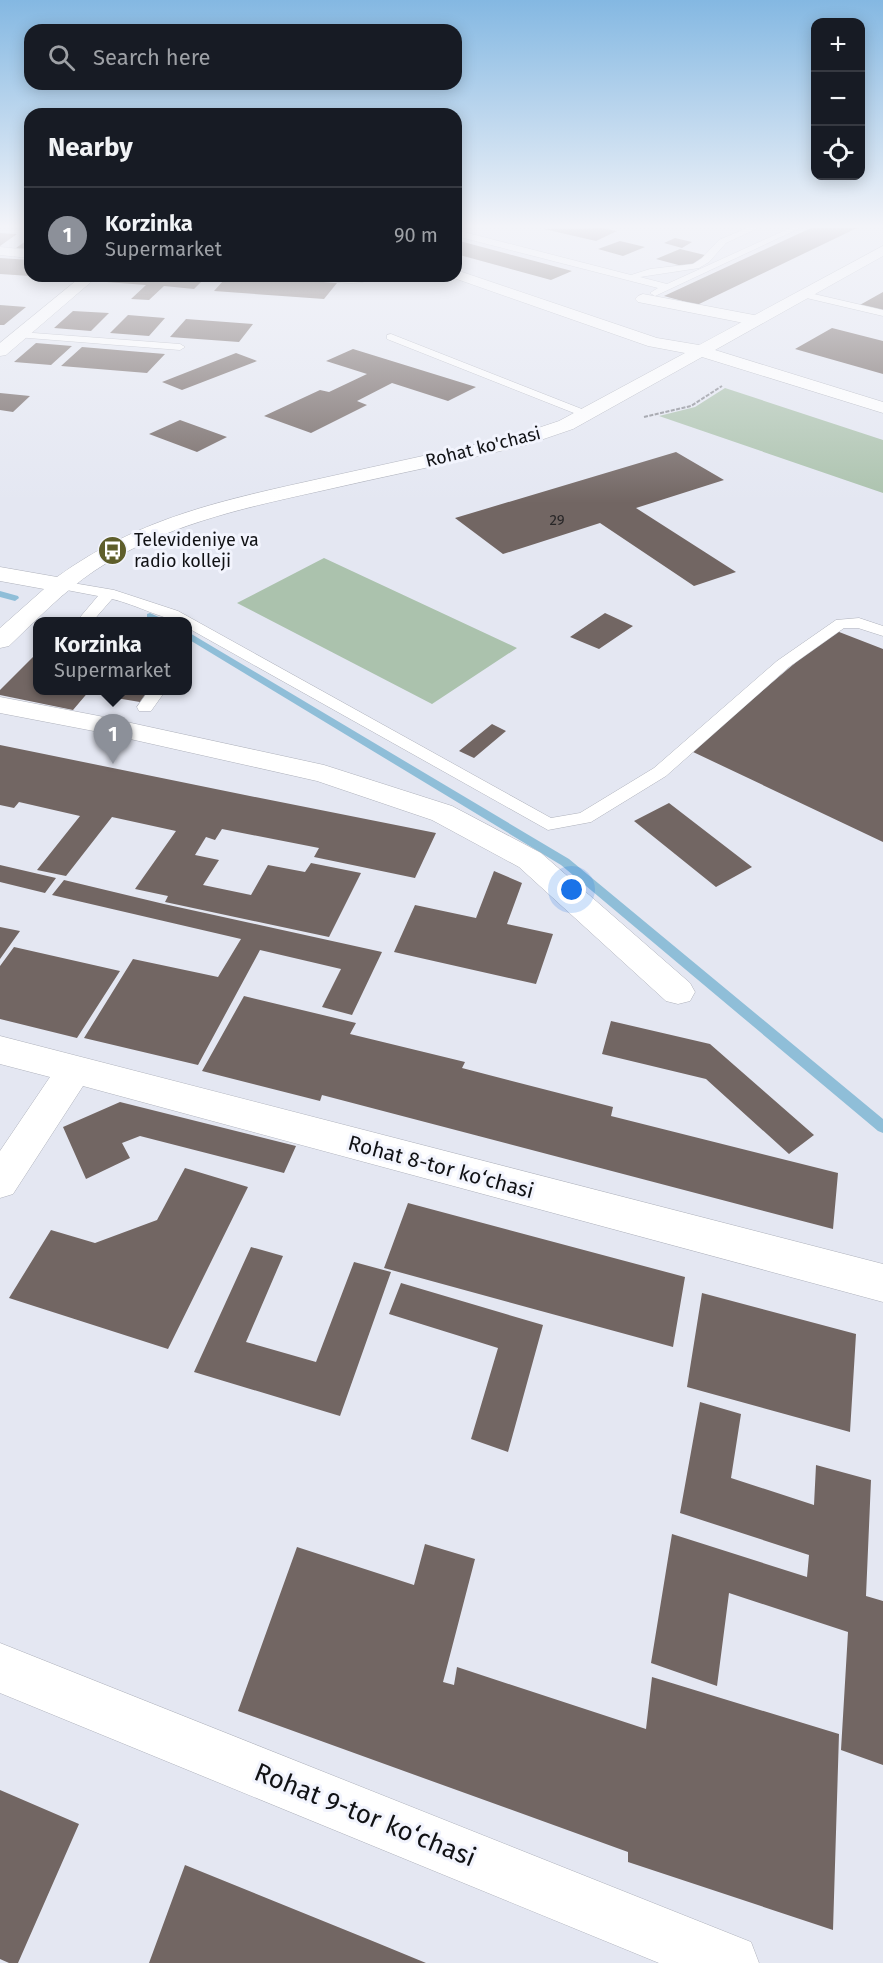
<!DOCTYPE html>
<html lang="en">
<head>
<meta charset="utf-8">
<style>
	:root { --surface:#171b24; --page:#242831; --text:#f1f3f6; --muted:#9ea1a6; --line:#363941; --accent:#8c9099 }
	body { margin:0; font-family:"Fira Sans",sans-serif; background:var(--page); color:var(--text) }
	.controls { position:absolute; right:18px; top:18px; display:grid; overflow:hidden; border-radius:12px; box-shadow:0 3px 15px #0003 }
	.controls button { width:54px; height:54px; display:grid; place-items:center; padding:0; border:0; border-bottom:2px solid var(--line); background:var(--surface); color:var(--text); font:30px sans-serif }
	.you { position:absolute; left:572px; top:890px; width:21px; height:21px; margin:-15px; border:4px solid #fff; border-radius:50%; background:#1a73e8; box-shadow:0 0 0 9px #1a73e833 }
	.badge { display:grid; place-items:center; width:39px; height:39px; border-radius:50%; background:var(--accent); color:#fff; font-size:20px; font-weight:700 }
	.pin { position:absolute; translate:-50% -50px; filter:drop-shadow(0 2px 3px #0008) }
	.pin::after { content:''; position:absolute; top:32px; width:21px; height:18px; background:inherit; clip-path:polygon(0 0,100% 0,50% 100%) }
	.popup { position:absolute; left:33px; top:617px; width:159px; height:78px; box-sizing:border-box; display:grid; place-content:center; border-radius:12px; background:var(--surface); filter:drop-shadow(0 2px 4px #0005); font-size:20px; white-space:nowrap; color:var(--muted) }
	.popup b { font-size:22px; color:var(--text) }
	.popup::after { content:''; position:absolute; left:50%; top:100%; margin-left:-12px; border:12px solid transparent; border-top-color:var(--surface) }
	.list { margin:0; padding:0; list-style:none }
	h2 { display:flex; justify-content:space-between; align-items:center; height:78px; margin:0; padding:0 24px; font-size:26px }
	h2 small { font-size:20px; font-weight:400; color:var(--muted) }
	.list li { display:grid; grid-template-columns:39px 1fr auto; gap:18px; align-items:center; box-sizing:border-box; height:96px; padding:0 24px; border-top:2px solid var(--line) }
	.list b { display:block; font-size:22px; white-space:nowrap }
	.list p { margin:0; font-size:20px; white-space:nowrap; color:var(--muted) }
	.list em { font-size:20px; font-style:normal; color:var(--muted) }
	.icon { flex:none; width:33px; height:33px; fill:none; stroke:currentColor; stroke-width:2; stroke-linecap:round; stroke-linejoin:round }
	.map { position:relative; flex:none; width:883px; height:1963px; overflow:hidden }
	.search { position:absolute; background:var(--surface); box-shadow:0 3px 15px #0003; left:24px; top:24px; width:438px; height:66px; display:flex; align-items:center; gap:15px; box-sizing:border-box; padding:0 21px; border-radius:18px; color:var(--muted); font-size:22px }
	.panel { position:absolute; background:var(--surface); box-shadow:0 3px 15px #0003; left:24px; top:108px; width:438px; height:174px; border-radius:18px }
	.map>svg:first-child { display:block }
	.green { fill:#abc2ad }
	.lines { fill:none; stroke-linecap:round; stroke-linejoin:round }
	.stream { fill:#8fbed8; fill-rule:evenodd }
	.building { fill:#726663 }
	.lane-casing { stroke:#afb2bc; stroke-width:1 }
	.street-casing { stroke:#afb2bc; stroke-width:1 }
	.secondary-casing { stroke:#afb2bc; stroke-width:1 }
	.path-far1 { stroke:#888a92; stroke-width:1.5; stroke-dasharray:3 1.5; stroke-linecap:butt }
	.path { stroke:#888a92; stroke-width:2; stroke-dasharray:4 1.5; stroke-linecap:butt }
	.lane { fill:#fff; fill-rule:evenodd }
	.street { fill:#fff; fill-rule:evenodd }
	.secondary { fill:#fff; fill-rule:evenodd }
	.labels { text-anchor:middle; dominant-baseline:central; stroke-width:6; stroke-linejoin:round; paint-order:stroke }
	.far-number-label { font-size:15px; fill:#292728 }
	.far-street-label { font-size:18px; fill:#111215; stroke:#f2f4fd }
	.far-poi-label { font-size:18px; fill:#111215; stroke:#f2f4fd; text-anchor:start }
	.street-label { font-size:21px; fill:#111215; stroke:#f2f4fd }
	.near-street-label { font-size:26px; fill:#111215; stroke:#f2f4fd }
</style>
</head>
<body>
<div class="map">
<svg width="883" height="1963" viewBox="0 0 883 1963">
	<rect width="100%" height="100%" fill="#e4e7f2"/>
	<path class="green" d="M725,388l158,52v53l-224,-77 36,-9z
		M324,558l193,90 -85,56 -195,-101z"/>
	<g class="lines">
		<path class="stream" d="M0,591l18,5 1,2 -4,3 -15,-4z
			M150,613l15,7 1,2h-12l-7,-4v-4z
			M188,632l381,227 314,260v14l-5,-2 -317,-266 -373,-226z"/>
	</g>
	<path class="building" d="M603,228l14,3 -21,10 -52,-12z
		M811,228h46l-160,77 -33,-9z
		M0,233l17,1 -17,12z
		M30,238v11l-14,-1z
		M675,238l17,4 -10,6 -18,-5z
		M456,240l116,31 -21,9 -95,-26z
		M620,241l25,6 -22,9 -25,-7z
		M680,249l29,7 -23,11 -30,-8z
		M0,258l30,2v16l-30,-2z
		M113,276h94l-13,13 -30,-3 -15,14 -18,-1 15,-14 -40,-3z
		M216,276h23l98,7 -13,16 -110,-8 9,-10 -12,-1z
		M883,292v20l-25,-6z
		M0,305l26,2 -22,18h-4z
		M73,311l36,2 -18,18 -37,-3z
		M128,315l37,3 -16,18 -39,-3z
		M186,319l67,5 -14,18 -69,-5z
		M832,328l51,13v33l-88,-25z
		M36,343l36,3 -21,19 -37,-3z
		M82,347l47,4 36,3 -18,19 -86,-7z
		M353,349l123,38 -28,14 -56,-18 -35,18 10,4 -56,28 -47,-17 56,-26 9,2 38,-18 -41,-13z
		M236,353l21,8 -75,29 -20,-8z
		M0,393l30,3 -17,16 -13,-2z
		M180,420l47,17 -30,15 -48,-18z
		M676,452l48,28 -88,28 100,64 -42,14 -94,-63 -97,31 -48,-36z
		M605,613l28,13 -34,23 -29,-12z
		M834,630l49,19v193l-192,-91z
		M38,652v38h52l-17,20 -73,-15v-5z
		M116,690h33l-9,12 -30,-5z
		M492,724l14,7 -32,27 -15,-7z
		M0,745l245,50 191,38 -21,45 -101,-21 5,-9 -97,-19 -7,11 -9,-3 -11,18 24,5 -16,25 48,10 17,-30 37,7 6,-9 50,10 -32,64 -164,-35 3,-6 -33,-7 41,-58 -64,-14 -46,59 -29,-6 43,-54 -61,-14 -5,6 -14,-3z
		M669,803l83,64 -36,20 -82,-66z
		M0,865l56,13 -11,15 -45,-11z
		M494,871l28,12 -15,41 46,10 -17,50 -142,-32 21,-47 61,13z
		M64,880l100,24 218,48 -30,63 -30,-8 19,-38 -81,-19 -62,115 -114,-27 49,-79 85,18 23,-38 -189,-44z
		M0,927l20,4 -20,28z
		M14,947l106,24 -43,67 -77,-19v-53z
		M244,996l112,27 -6,11 115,28 -3,6 151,39 -2,9 227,57 -5,56 -511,-134 -2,6 -118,-30z
		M611,1021l99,23 104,91 -25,19 -83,-75 -104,-25z
		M120,1102l176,44 -12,27 -144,-37 -18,7 8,15 -44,21 -23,-52z
		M185,1168l63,19 -80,162 -159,-51 42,-68 44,13 62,-23z
		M408,1203l277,74 -12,70 -289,-79z
		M251,1247l32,9 -37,86 70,20 38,-100 37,10 -51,144 -146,-44z
		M401,1283l142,42 -35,127 -37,-13 27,-91 -109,-34z
		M702,1293l154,41 -6,98 -163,-45z
		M700,1402l41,12 -10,64 83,27 2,-40 55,15 -5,116 17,5v164l-42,-15 7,-118 -119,-39 -12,93 -66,-23 21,-129 135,43 2,-22 -129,-42z
		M425,1544l50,15 -32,123 11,3 3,-18 189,62 6,-52 187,57 -6,196 -205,-68v-10l-390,-141 59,-164 117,38z
		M0,1790l79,34 -61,139h-9l-9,-4z
		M185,1865l190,77 51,21h-277z"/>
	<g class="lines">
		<defs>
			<path id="lane" d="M747,228h11l-32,15 -17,19 -10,6 -59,9 27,7 123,-56h10l-145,68 -5,-3 8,-5 -202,-52v-6l175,45 19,-6 43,-5 9,-6 17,-18z
				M801,291l82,19v6l-85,-20v-4z
				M20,332l160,12 5,3 -5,3 -164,-13 -1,-2z
				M391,334l201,79 2,2 -2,2h-8l-197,-78v-4z
				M61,581l53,9 64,21 373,207 29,-5 74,-45 123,-107 59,-41 23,-2 24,8v10l-25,-8h-14l-55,39 -123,109 -75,46 -43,8 -360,-202v-6c-20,0 -53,-18 -76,-23l-20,23h-16l22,-26 -42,-8 -2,-3 2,-3z
				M149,690h17l-15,21h-12l-2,-4z"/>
			<path id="street" d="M0,247l30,3v8l-30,-3z
				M82,276h16l-92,79 -6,1v-13z
				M319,276h48l2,3c-6,7 -44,4 -50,-3z
				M643,294l111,21 8,5 -8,5 -116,-23 -3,-3 3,-3z
				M0,697l99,19 225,49 128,41 89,47 149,130 5,9 -5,9 -12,3 -12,-3 -147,-134 -87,-47 -115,-39 -218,-49 -99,-19z
				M0,1036l883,228v38l-800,-216 -70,108 -13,4v-47l50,-74 -50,-13z
				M0,1643l751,299 8,21h-100l-659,-270z"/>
			<path id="secondary" d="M883,246v10l-168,94 168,52v11l-181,-56 -129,72 -47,16c-70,17 -140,31 -210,47 -77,17 -154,34 -222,79 -31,21 -58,49 -85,75l-9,2v-20l44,-39 -44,-8v-14l57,10c83,-60 167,-77 266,-99 63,-14 127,-28 191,-42l45,-15 126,-68 -37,-7 -197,-69 5,-1v-6l201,68 42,7z"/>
		</defs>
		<use href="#lane" class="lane-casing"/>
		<use href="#street" class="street-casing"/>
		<use href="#secondary" class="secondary-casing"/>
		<path class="path-far1" d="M423,276l10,4
			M389,280l20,-4"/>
		<path class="path" d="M644,417l47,-11 31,-20"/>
		<use href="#lane" class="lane"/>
		<use href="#street" class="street"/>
		<use href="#secondary" class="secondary"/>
	</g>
	<linearGradient id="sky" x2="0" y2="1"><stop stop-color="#84b8e2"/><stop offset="0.45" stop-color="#f3f4f9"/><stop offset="1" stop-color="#f3f4f9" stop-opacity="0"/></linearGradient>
	<rect width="883" height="503" fill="url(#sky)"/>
	<defs>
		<symbol id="bus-disc" viewBox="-11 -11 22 22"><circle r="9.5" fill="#5e5e2b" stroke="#f2f4fd"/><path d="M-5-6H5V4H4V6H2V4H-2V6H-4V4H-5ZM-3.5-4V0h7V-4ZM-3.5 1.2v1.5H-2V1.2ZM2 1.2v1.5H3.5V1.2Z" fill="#fff"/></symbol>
	</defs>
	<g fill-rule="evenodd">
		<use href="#bus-disc" x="96" y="534" width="33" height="33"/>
	</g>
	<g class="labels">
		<g class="far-number-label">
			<text x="557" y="520">29</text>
		</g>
		<g class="far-street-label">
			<text transform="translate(483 447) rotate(-14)">Rohat ko'chasi</text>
		</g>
		<g class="far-poi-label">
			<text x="134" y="540">Televideniye va<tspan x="134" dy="21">radio kolleji</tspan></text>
		</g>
		<g class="street-label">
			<text transform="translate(441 1167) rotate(15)">Rohat 8-tor ko‘chasi</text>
		</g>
		<g class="near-street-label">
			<text transform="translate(365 1815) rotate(22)">Rohat 9-tor ko‘chasi</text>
		</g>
	</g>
</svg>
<div class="controls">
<button>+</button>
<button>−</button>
<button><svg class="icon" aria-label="locate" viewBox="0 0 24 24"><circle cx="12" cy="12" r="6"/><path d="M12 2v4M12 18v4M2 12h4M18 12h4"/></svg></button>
</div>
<div class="you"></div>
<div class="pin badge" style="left:113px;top:764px">1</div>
<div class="popup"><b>Korzinka</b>Supermarket</div>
<div class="search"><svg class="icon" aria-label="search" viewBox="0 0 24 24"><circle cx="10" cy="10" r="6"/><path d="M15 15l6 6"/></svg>Search here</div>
<section class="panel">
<h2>Nearby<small></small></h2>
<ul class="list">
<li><span class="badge">1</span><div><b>Korzinka</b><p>Supermarket</p></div><em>90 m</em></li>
</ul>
</section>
</div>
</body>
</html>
